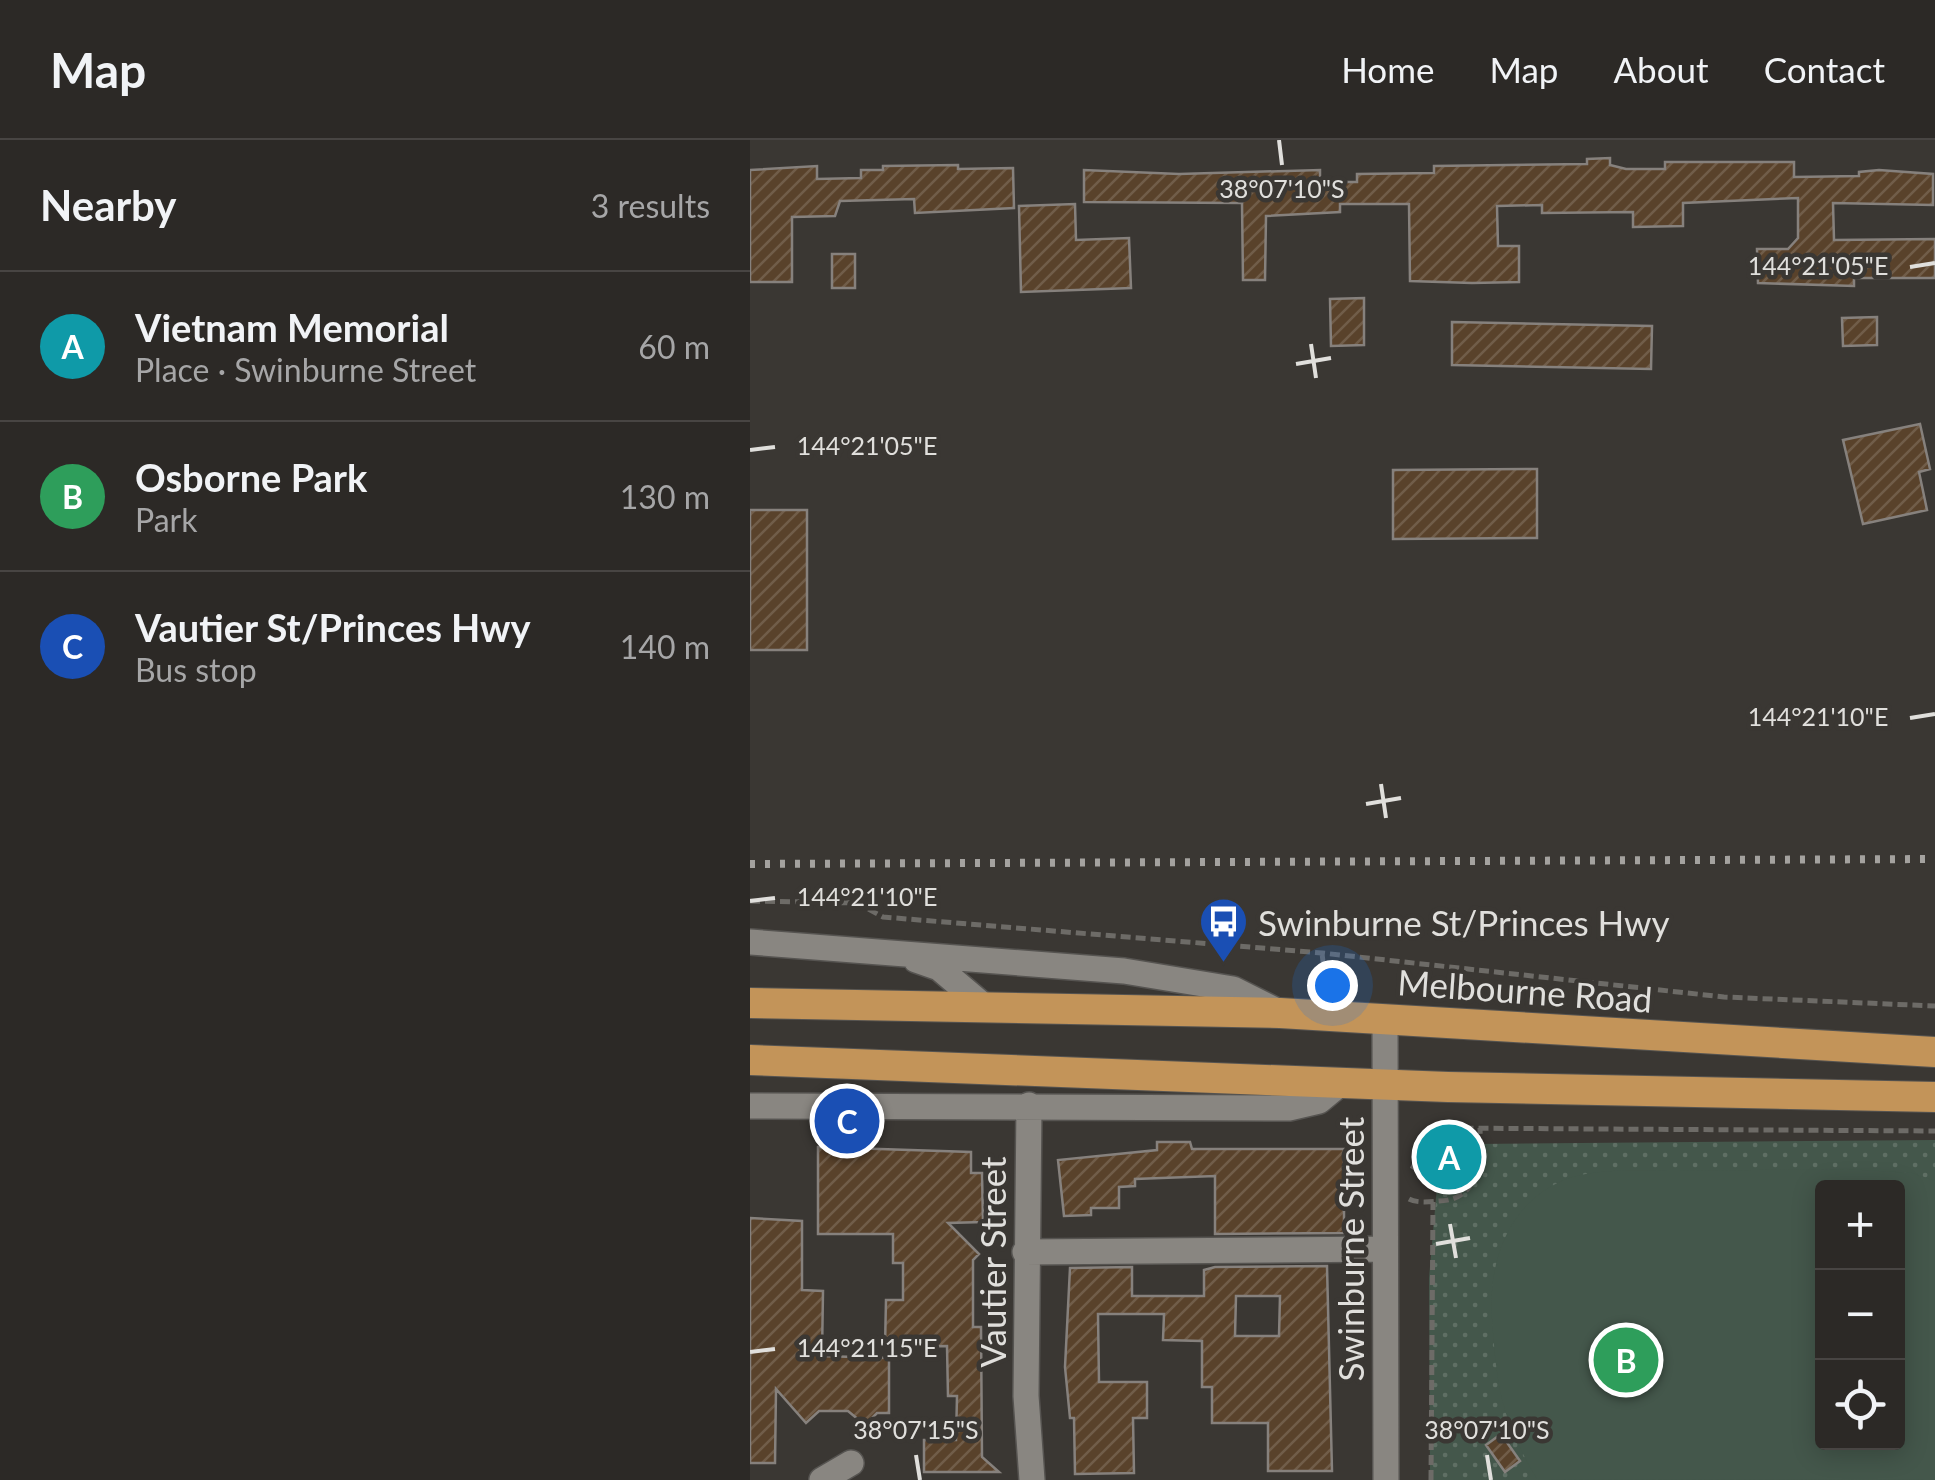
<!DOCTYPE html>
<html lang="en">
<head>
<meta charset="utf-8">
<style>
	:root { --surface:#2c2926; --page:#34312e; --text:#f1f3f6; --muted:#a6a6a7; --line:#484543; --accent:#53cdca }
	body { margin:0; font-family:Lato,sans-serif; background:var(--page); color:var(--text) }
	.controls { position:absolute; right:30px; bottom:30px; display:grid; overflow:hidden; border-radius:10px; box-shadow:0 5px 25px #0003 }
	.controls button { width:90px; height:90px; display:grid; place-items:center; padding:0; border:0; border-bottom:2px solid var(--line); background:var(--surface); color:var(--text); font:50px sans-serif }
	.you { position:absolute; left:582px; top:845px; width:35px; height:35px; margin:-25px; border:8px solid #fff; border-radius:50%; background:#1a73e8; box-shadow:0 0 0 15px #1a73e833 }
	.badge { display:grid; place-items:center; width:65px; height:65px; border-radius:50%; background:var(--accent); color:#fff; font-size:32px; font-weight:700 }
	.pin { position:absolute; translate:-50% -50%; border:5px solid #fff; box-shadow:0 2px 10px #0006 }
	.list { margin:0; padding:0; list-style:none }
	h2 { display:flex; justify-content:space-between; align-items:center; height:130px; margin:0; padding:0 40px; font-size:42px }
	h2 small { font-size:32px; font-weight:400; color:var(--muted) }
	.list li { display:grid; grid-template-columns:65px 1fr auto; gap:30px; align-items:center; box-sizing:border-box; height:150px; padding:0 40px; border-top:2px solid var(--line) }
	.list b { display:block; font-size:38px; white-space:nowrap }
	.list p { margin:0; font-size:32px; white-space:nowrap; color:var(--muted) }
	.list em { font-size:32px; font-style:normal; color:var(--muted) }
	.icon { flex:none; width:55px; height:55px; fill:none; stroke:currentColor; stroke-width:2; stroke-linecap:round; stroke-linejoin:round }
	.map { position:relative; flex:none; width:1185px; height:1340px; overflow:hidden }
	header { display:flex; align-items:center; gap:60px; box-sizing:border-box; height:140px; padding:0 50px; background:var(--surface); border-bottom:2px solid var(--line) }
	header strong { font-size:48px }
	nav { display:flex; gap:55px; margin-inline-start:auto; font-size:35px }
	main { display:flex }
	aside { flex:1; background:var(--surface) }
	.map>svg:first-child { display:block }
	.park { fill:url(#park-dots); fill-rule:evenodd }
	.pitch { fill:#44574b; fill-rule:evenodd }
	.building { fill:url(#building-hatch); stroke:#86817d; stroke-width:2.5; fill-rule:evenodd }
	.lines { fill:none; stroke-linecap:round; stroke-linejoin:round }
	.minor-casing { stroke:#565451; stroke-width:28 }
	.highway-casing { stroke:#565451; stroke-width:32 }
	.path { stroke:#6d6b67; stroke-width:5; stroke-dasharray:10 5; stroke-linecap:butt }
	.minor { stroke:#898681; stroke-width:25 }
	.highway { stroke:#c39459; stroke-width:30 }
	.rail { stroke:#a4a29f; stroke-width:8; stroke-dasharray:5 10; stroke-linecap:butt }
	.ticks { fill:none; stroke:#e0dfdc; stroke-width:4 }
	.labels { text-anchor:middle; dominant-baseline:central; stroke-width:9; stroke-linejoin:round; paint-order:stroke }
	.poi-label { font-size:35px; fill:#e0dfdc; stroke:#3a3733; text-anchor:start }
	.street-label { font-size:35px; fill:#e0dfdc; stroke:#3a3733 }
	.ticks-label { font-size:25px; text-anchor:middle; fill:#e0dfdc; stroke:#3a3733; stroke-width:9; stroke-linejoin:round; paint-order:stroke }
</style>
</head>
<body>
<header>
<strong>Map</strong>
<nav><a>Home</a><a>Map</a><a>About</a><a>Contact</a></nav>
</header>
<main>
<aside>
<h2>Nearby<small>3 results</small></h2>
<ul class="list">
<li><span class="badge" style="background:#0f9aa8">A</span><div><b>Vietnam Memorial</b><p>Place · Swinburne Street</p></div><em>60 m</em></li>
<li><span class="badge" style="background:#2e9e5b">B</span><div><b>Osborne Park</b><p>Park</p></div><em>130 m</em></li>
<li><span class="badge" style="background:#1a4fb4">C</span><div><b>Vautier St/Princes Hwy</b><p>Bus stop</p></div><em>140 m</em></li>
</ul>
</aside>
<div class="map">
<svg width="1185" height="1340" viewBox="0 0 1185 1340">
	<defs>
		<pattern id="park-dots" width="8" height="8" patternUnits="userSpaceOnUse" patternTransform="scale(2.5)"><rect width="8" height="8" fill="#44574b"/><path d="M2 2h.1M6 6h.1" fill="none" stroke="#5f6f64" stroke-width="1.8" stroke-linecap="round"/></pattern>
		<pattern id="building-hatch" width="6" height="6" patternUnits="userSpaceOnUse" patternTransform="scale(2.5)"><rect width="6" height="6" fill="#59422b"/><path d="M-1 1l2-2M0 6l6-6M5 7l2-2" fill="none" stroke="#715d49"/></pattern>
	</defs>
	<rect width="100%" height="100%" fill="#3a3733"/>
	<path class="park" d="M1185,1000v340h-505l-1,-202 9,-103 38,-31zM1072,1048h76v254h-76z"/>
	<path class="pitch" d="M1096,1029l66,4 23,8v299l-398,-1c-36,-61 -40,-90 -45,-160 -4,-56 15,-115 72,-139 32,-13 79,-9 114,-9 56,-1 112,-1 168,-2zM1072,1048h76v254h-76z"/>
	<path class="building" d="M860,18v7l16,4h39v-7h129v15l65,-1v-4l20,-2 54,4v31l-100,-2 1,37 101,-1v39h-81v8l-96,-3 -1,-34h31l10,-11v-40l-115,5v23l-50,1v-15l-91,1v-8l-45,1 1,40h21v36l-47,1 -62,-2 -1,-77h-69v8l-74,4 -1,64h-22l-1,-77 -158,-1v-32l95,4 141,-4v12h37v-8l77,-1v-7l153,-2v-5z
		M208,25v4l55,-1 1,40 -99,5 -1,-14 -74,2 -5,15 -43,1v65h-42v-112l67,-4v13l44,-1v-8h22v-4z
		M325,64l1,36 53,-2 2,50 -110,4 -2,-86z
		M82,114h23v34h-23z
		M614,158v47l-33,1 -1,-47z
		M1127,177v28l-34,1 -1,-28z
		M702,182l200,4 -1,43 -199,-4z
		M1170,284l10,45 -11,3 8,38 -64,14 -20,-84z
		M787,329v69l-144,1v-69z
		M0,370h57v140h-57z
		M407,1002h33l2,7h152v84l-129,1v-58l-80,3v7l-16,1v21h-28v7l-27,1 -6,-56 99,-10z
		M68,1007l153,5v21h11l1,49 -35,1 31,31 -6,6v67h8l1,130 17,15h-75v-32h32l1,-44h-9l-1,-50 -62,1 1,-47h17v-37h-10v-29h-75z
		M0,1078l52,3v69l21,1 -1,65 67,2v55h-12l-12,12 -17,-14h-29l-13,12 -30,-34 -1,74h-25z
		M577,1126l5,205h-64v-48h-56v-36h-10v-46l-39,-1 1,-26h-66l1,68h48v36h-14l1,55 -59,1 -1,-56h-4l-5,-51 5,-99 62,-1v29h72v-26l11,-3zM486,1156h44l-1,40h-44z
		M751,1294l19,27 -15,11 -19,-27z"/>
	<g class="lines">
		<defs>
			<path id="minor" d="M0,802l374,29 109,18 44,22
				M166,820l23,8 46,39
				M635,878l1,462
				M279,965l-3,291 6,84
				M0,966l539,2 30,-7 23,-19
				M275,1112l360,-3
				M72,1340l29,-17"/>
			<path id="highway" d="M0,863l530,10 655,39
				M0,920l698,27 487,10"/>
		</defs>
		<use href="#minor" class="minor-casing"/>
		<use href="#highway" class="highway-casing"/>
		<path class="path" d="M0,761l107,2 26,14 439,36 402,44 211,9
			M572,813l3,26
			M662,1029l24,-41 499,3
			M659,1059c7,4 20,3 30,2 41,-1 42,-42 41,-73
			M681,1340l2,-278"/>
		<use href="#minor" class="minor"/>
		<use href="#highway" class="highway"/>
		<path class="rail" d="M0,724l1185,-5"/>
	</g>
	<path class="ticks" d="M529,0l3,25M1160,127l25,-4M561,204l5,34M546,224l35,-6M0,310l25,-3M1160,578l25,-4M631,644l5,34M616,664l35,-6M0,761l25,-3M700,1084l6,34M686,1104l34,-6M0,1212l25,-3M166,1315l4,25M737,1315l4,25"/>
	<defs>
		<symbol id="bus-pin" viewBox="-11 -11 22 30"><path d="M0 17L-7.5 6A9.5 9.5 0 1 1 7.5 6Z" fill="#1a4fb4" stroke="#3a3733"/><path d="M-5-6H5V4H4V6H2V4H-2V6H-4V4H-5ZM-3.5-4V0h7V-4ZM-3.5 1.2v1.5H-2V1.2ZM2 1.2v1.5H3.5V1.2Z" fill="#fff"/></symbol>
	</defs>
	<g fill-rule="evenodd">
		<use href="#bus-pin" x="446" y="754" width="55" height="75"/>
	</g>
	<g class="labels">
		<g class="poi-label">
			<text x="508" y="782">Swinburne St/Princes Hwy</text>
		</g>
		<g class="street-label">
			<text transform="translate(775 850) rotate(4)">Melbourne Road</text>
			<text transform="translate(600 1109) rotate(-90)">Swinburne Street</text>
			<text transform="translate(242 1122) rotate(-90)">Vautier Street</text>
		</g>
	</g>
	<g class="ticks-label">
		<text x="532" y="58">38°07'10"S</text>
		<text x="1068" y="135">144°21'05"E</text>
		<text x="117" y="315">144°21'05"E</text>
		<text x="1068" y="586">144°21'10"E</text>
		<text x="117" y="766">144°21'10"E</text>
		<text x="117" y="1217">144°21'15"E</text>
		<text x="166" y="1299">38°07'15"S</text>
		<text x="737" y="1299">38°07'10"S</text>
	</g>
</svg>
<div class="controls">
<button>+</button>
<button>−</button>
<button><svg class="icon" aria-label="locate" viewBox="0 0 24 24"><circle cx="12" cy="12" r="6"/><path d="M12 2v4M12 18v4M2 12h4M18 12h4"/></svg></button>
</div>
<div class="you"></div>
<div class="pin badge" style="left:699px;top:1017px;background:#0f9aa8">A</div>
<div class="pin badge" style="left:876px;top:1220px;background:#2e9e5b">B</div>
<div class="pin badge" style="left:97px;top:981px;background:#1a4fb4">C</div>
</div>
</main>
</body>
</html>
